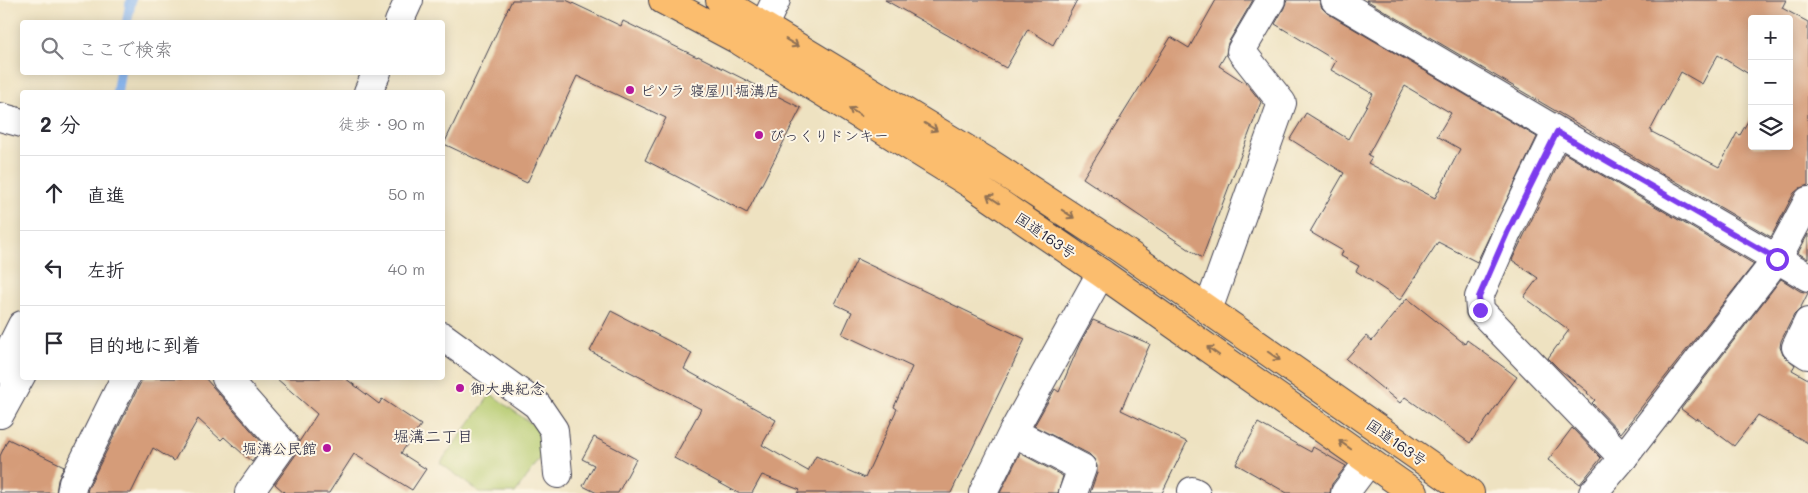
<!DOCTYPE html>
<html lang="ja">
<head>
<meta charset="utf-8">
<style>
	:root { --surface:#fff; --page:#f7f7f7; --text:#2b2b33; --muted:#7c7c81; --line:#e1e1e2 }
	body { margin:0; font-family:Mali,"Klee One",sans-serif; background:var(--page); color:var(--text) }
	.controls { position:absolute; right:15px; top:15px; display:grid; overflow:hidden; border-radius:5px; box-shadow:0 2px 12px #0003 }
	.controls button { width:45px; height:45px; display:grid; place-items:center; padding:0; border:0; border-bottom:1px solid var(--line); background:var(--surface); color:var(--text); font:25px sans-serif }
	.stop { position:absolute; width:15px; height:15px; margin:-11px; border:4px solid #7c3aed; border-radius:50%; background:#fff }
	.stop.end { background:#7c3aed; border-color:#fff; box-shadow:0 1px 5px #0008 }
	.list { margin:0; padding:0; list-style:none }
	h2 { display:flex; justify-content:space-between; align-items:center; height:65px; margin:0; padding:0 20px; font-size:21px }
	h2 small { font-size:16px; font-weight:400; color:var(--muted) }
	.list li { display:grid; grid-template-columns:32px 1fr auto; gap:15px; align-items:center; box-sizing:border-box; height:75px; padding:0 20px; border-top:1px solid var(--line) }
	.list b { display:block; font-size:19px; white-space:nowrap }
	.list em { font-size:16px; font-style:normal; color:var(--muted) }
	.icon { flex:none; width:28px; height:28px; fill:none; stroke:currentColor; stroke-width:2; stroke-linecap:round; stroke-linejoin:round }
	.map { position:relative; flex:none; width:1808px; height:493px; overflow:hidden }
	.search { position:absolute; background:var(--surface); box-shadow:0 2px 12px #0003; left:20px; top:20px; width:425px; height:55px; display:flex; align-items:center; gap:12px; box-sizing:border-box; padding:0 18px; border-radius:5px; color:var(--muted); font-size:19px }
	.panel { position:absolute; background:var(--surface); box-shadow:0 2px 12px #0003; left:20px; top:90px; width:425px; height:290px; border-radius:5px }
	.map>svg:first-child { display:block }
	.green { fill:#b5cb6f; stroke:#6c7655 }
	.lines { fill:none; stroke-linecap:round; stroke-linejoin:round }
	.stream { stroke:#87b6f2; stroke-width:10 }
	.building { fill:#d59c79; fill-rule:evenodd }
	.minor-casing { stroke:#413f4f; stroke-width:30 }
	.tertiary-casing { stroke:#413f4f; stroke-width:30 }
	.trunk-casing { stroke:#413f4f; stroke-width:30 }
	.minor { stroke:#fff; stroke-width:28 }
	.tertiary { stroke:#fff; stroke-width:28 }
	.trunk { stroke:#fbbd6e; stroke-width:28 }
	.oneway { stroke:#8e7054 }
	.route { stroke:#7c3aed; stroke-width:6 }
	.poi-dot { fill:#b5179e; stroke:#fcf5e5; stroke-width:2 }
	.labels { text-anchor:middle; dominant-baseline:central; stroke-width:4; stroke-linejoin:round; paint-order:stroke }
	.poi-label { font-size:15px; fill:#22223b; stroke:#fcf5e5; text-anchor:start }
	.street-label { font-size:15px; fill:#22223b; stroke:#fcf5e5 }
	.neighbourhood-label { font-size:16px; fill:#22223b; stroke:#fcf5e5 }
</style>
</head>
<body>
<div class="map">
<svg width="1808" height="493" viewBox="0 0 1808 493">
	<rect width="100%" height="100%" fill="#fcf5e5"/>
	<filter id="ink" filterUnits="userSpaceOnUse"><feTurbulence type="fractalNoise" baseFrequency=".02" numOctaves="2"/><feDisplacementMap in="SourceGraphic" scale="10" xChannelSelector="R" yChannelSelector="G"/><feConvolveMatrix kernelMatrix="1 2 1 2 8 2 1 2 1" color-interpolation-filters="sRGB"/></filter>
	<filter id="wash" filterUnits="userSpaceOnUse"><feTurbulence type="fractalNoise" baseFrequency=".0096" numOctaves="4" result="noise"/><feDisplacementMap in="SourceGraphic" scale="20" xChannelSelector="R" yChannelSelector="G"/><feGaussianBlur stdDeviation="1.12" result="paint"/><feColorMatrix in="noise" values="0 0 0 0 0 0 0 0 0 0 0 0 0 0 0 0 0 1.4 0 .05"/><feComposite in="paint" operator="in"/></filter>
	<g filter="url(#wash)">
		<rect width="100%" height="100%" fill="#eee2c1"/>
		<path class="green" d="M491,394l46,34 9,23 -31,42h-34l-41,-30z"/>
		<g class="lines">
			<path class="stream" d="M127,22l4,-22
				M117,92l3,-20"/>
		</g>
		<g id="blocks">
			<path class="building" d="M512,0h54l55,26 2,-5 74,36 1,-1 103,52 -54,105 -102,-53 21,-42 -89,-42 -50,107 -83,-39z
				M885,0h192l-24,45 -25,-16 -22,39z
				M1216,0h37l-25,43 -2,11 -7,12 28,18 14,18 -59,156 -119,-80 88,-141 18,11z
				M1287,0h32l3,8 5,5 210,124 -60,125 -39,-20 -38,58 -44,-29 3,-5 -18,-10 2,-5 -33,-19 34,-59 -54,-34 16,-26 42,26 25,-45 -42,-24 5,-9 -61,-37 9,-16zM1405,86l46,27 -14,23 23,13 -25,49 -67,-35 4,-6 -4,-2z
				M1366,0h420l-4,8 26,14v163l-8,3 -6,5 -23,44zM1752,19h37v127h-37v-32l-12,21 -3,-2 -18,34 -69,-36 31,-59 21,12 16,-29 34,21z
				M1564,153l190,111 -133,169 -29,-30 3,-3 -8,-7 1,-1 -29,-23 -11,-11 21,-28 -45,-33 14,-19 -26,-18z
				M1808,234v25l-10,-6z
				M857,259l168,80 -74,154h-153l2,-3 -38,-15 -10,18h-14l-64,-35 27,-49 -111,-58 21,-40 81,42 -8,16 92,51 -14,25 46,26 8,-15 49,22 32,-69 -3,-2 18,-40 -70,-33 10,-22 -17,-8z
				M1781,279l19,12 8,2 -8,16 -6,6 -13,26 -1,6 3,8 12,10 -3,5 16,9v64l-50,-28 -24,31 -37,-28 -1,2 -15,-11z
				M1407,298l58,46 2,-4 50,37 -47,66 -65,-46 -5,6 -54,-44 20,-23 6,5z
				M1093,320l57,24 -29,66 66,32 -25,51h-72l7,-20v-7l-3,-7 -5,-5 -55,-28 21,-37 4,3 21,-49z
				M143,378h62l59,67 -12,17 -28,-25 -3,3 -23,-21 -24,42 -21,-13 -22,45h-44l1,-5z
				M276,378h69l34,26 3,-5 39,26 -20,28 25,16 -14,21 -58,-36 -25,39h-44l-10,-9 22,-31 2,-11 18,-28z
				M1258,423l53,29 2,-5 33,19 -14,18 -2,9h-43l-51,-29z
				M1572,428l29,30 -21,26 -32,-24z
				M594,437l42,22 -18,34h-21l-14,-7 11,-21 -12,-6z
				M8,439l56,27 -6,14 -2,13h-56v-37z
				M1020,453l43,23 -5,17h-58z"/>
		</g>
	</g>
	<g filter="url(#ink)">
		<use href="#blocks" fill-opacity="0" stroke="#413f4f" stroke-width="1"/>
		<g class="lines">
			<defs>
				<path id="minor" d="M1335,0l222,131 -50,102 -28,64 1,13 143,148
					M399,22l10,-22
					M764,25l12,-25
					M368,92l9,-20
					M0,117l22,6
					M1557,131l251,146
					M1208,310l74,-207 -41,-52 30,-51
					M1808,322l-12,25 12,8
					M442,336l95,69 17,25 4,44
					M0,369l22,-44
					M226,378l58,66 -35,49
					M0,414l22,-40
					M1013,432l69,36 -9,25
					M1192,491l4,2
					M71,493l2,-10 52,-105
					M983,493l30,-61 88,-159
					M1345,493l24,-32"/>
				<path id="tertiary" d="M1593,493l30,-35 154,-199 31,-58"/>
				<path id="trunk" d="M663,0l77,41 231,143 130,89 313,220
					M720,0l268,162 133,87 349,244"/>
			</defs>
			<use href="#minor" class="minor-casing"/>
			<use href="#tertiary" class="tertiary-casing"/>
			<use href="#trunk" class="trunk-casing"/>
			<use href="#minor" class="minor"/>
			<use href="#tertiary" class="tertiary"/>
			<use href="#trunk" class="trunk"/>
		</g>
		<defs><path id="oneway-shaft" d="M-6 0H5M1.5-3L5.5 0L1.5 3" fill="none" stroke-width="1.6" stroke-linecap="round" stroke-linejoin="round" transform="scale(1.25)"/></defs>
		<g class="oneway">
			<use href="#oneway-shaft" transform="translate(792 43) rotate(31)"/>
			<use href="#oneway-shaft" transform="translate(855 112) rotate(-148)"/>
			<use href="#oneway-shaft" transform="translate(931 127) rotate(31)"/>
			<use href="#oneway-shaft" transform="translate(993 199) rotate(-146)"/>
			<use href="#oneway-shaft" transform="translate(1068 214) rotate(33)"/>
			<use href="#oneway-shaft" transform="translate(1213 351) rotate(-145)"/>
			<use href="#oneway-shaft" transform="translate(1274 356) rotate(35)"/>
			<use href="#oneway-shaft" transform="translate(1345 445) rotate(-145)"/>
		</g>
	</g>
	<g class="lines" filter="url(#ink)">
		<path class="route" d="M1480,310l-1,-13 28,-64 50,-101 220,127"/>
	</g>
	<g class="poi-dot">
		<circle cx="630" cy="90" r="5"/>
		<circle cx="759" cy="135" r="5"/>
		<circle cx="460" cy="388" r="5"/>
		<circle cx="327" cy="448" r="5"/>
	</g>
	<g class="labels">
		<g class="poi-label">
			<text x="640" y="90">ピソラ 寝屋川堀溝店</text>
			<text x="769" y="135">びっくりドンキー</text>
			<text x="470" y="388">御大典紀念</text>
			<text x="317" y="448" text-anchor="end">堀溝公民館</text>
		</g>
		<g class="street-label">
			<text transform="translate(1046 235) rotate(34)">国道163号</text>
			<text transform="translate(1397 442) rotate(35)">国道163号</text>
		</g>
		<g class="neighbourhood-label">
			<text x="433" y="435">堀溝二丁目</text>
		</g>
	</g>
</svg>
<div class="controls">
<button>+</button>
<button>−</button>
<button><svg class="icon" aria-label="layers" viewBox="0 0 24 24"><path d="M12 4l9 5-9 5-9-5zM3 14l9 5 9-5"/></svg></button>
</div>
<div class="stop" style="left:1777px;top:259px"></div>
<div class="stop end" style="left:1480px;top:310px"></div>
<div class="search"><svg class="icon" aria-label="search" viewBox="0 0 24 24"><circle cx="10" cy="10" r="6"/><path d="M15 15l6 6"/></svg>ここで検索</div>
<section class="panel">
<h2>2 分<small>徒歩 · 90 m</small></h2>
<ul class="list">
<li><svg class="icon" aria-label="ahead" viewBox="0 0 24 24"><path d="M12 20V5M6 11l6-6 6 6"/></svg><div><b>直進</b></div><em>50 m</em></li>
<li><svg class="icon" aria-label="left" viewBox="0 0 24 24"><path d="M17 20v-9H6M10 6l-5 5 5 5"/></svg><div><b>左折</b></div><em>40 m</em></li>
<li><svg class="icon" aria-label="arrive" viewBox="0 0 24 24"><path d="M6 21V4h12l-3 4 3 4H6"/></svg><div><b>目的地に到着</b></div></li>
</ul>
</section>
</div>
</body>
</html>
